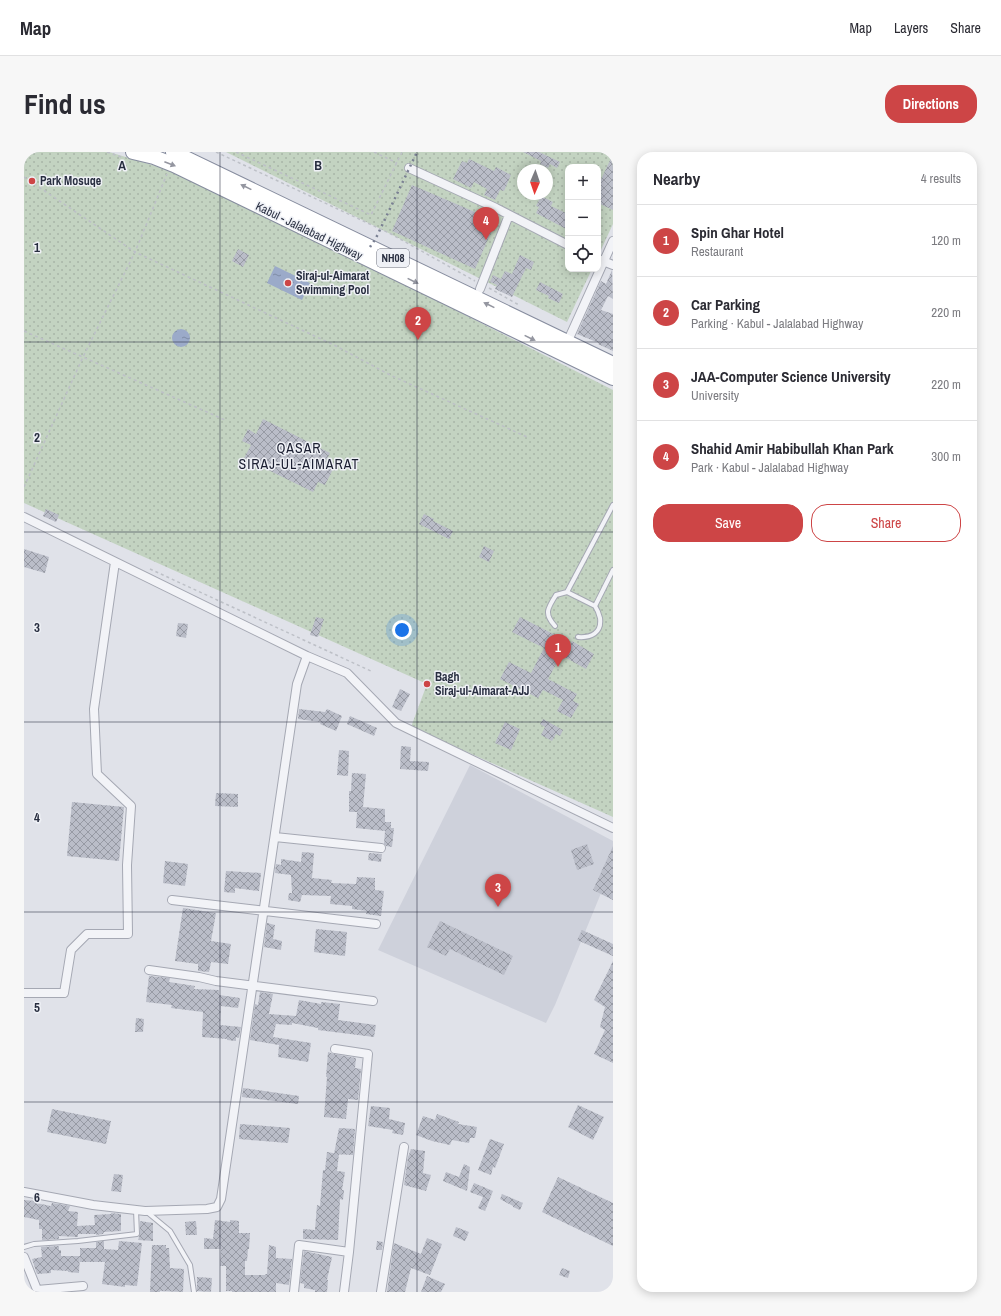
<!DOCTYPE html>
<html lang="en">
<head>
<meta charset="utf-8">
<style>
	:root { --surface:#fff; --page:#f7f7f7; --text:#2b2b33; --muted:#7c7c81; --line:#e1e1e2; --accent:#cd4546 }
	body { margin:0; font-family:"Archivo Narrow",sans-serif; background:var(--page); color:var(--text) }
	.controls { position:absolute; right:12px; top:12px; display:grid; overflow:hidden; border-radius:8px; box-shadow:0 2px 10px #0003 }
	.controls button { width:36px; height:36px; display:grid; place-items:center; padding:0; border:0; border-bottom:1px solid var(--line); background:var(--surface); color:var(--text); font:20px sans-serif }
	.compass { position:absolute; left:493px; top:12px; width:36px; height:36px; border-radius:50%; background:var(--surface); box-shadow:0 2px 10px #0003; rotate:182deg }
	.you { position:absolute; left:378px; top:478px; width:14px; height:14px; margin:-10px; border:3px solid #fff; border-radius:50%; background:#1a73e8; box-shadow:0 0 0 6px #1a73e833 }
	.badge { display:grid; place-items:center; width:26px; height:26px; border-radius:50%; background:var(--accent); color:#fff; font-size:13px; font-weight:700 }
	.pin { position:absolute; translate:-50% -33px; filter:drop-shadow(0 1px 2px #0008) }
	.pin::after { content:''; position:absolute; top:21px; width:14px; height:12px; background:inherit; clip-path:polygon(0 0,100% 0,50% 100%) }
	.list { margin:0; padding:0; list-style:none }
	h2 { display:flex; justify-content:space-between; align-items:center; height:52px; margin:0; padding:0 16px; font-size:17px }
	h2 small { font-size:13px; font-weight:400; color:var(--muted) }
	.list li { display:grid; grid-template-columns:26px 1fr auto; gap:12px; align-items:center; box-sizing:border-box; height:72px; padding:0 16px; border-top:1px solid var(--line) }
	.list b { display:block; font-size:15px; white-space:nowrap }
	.list p { margin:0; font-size:13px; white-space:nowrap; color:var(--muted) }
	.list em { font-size:13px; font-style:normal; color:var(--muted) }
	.actions { display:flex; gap:8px; padding:12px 16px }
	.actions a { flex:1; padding:9px 0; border:1px solid var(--accent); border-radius:16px; text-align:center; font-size:14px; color:var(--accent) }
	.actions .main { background:var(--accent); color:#fff }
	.icon { flex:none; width:22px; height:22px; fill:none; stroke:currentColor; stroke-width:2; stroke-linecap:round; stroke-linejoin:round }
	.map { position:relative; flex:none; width:589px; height:1140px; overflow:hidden; border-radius:16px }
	header { display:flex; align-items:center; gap:24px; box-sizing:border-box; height:56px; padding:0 20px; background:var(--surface); border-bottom:1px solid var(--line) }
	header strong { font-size:19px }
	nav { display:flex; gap:22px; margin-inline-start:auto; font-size:14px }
	.intro { display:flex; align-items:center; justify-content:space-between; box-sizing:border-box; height:96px; padding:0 24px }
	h1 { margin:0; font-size:28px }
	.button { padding:10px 18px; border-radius:16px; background:var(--accent); color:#fff; font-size:14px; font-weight:700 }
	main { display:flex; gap:24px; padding:0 24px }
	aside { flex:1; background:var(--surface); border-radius:16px; box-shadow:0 2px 10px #0003 }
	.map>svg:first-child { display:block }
	.built { fill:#ced1db }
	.park { fill:url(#park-dots); fill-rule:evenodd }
	.water { fill:url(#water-ripples) }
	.building { fill:url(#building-cross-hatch) }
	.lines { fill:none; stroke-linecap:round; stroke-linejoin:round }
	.lane-casing { stroke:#a5a8b3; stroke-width:6 }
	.street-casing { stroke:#a5a8b3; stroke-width:10 }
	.highway-casing { stroke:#878d9f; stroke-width:16 }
	.path { stroke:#bdc0c7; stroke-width:1.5; stroke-dasharray:3 3; stroke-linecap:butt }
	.lane { stroke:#f2f3f7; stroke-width:4 }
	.street { stroke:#f2f3f7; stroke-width:8 }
	.highway { stroke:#fff; stroke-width:14 }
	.rail { stroke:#797f92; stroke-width:2.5; stroke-dasharray:2 4; stroke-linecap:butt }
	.oneway { fill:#9496a0 }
	.grid { fill:none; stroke:#282e40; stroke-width:1; stroke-opacity:0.55 }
	.poi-dot { fill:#cd4546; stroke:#eff1f6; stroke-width:1.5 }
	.labels { text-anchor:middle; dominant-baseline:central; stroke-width:3; stroke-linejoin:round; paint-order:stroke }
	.shield { fill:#eff1f6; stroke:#646877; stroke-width:1 }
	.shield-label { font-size:11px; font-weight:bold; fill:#282e40 }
	.poi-label { font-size:12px; font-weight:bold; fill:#282e40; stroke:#eff1f6; text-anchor:start }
	.street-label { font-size:12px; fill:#282e40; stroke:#eff1f6 }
	.quarter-label { font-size:14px; letter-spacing:1px; fill:#1b1f31; stroke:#eff1f6 }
	.grid-label { font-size:13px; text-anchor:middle; font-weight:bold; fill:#282e40; stroke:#eff1f6; stroke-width:3; stroke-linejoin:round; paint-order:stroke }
</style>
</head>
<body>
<header>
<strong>Map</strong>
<nav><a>Map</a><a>Layers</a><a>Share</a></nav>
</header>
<div class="intro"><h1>Find us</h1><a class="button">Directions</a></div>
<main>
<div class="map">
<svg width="589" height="1140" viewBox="0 0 589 1140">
	<defs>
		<pattern id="park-dots" width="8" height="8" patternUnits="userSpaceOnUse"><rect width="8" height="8" fill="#c3d3c1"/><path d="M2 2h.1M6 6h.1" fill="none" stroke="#a8b5a7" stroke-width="1.8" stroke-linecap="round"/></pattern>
		<pattern id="water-ripples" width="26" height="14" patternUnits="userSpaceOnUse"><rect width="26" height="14" fill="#9baac9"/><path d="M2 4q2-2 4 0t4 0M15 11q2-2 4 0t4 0" fill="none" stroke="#7e8ba5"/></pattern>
		<pattern id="building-cross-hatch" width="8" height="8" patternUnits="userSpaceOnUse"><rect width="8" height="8" fill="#babdc8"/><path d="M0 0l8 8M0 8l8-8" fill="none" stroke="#979aa4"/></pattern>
	</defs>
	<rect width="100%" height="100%" fill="#e0e2e9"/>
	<path class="built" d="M446,613l143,76v23l-58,141 -9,18 -168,-73z"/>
	<path class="park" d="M0,0h85l70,21 109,52 325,165v427l-202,-90 16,-43 -403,-181z
		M202,0h387v72l-15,32v-89h-30v102h24l-25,53zM499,18h24v24h-24z"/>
	<path class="water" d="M251,114l35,17 -8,17 -35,-17z
		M148 186a9 9 0 1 1 18 0a9 9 0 1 1-18 0Z"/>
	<path class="building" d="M499,0h16l21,10 -3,6 -7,-4 -2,4 -8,-4 1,-3z
		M589,2v56l-15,-7v-17z
		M445,7l25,12 2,-4 15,8 -7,16 -4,-1 -5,10 -11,-5 3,-6 -13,-7 -3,6 -18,-9 9,-18 5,2z
		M388,33l84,36 -21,48 -83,-38z
		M517,44l12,6 -2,4 17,8v16l-32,-17 3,-6 -3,-1z
		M214,97l11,6 -6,12 -11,-6z
		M496,103l14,7 -3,8 -5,-2 -14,29 -17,-8 2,-4 -7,-3 3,-7 8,4 4,-8 7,3z
		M588,118l1,29 -5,-3 -7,14 12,4v37l-15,-7 1,-1 -22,-9 24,-53 5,3z
		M516,130l23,12 -4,9 -11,-5 1,-2 -13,-6z
		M239,267l67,34 -4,8 9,4 -10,20 -7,-3 -5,10 -69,-34 7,-13 -9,-4 6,-12 8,5z
		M22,357l13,6 -3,7 -13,-6z
		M400,362l10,5 -1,2 20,10 -4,8 -30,-15z
		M460,394l10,5 -5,11 -10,-5z
		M0,397l25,8 -4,16 -21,-6z
		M292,465l8,2 -6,18 -8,-2z
		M496,465l51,26 1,-2 22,13 -8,15 -25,-14 -13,24 29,15 -4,7 6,3 -8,14 -14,-7 6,-11 -20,-10 -5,8 -38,-19 9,-17 22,11 13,-25 -32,-16z
		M154,471l10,1 -2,14 -10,-2z
		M376,537l10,5 -9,17 -9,-4z
		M275,557l26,3 2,-3 15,7 -6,15 -16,-7 1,-2 -23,-3z
		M326,564l27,12 -3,8 -27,-12z
		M519,567l20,11 -3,6 -4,-2 -4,7 -11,-6 4,-8 -5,-3z
		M481,570l15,7 -9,21 -16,-7z
		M377,594l10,1 -1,14 19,1 -1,9 -28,-2z
		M315,598l10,1 -1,25 -11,-1z
		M328,621l14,1 -3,33 22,2v13h6v6h3l-2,19 -6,-1 -2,-2 1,-13 -29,-3 1,-16h-8v-21h2z
		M192,641l22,1v13l-23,-1z
		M48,650l52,5 -5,54 -52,-5z
		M563,692l7,20 -17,6 -6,-20z
		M589,694v54l-20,-10z
		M278,700l12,1 -2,25 20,2 -1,3 25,1 1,-7 18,1v12l9,1 -3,25 -15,-2 1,-3 -15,-2v-3l-22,-2 1,-8 -29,-1 -2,7 -12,-2 1,-7h3l-1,-18 -16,-2 1,-9 5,1v-6l20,3z
		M345,701l13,1 -1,8 -13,-2z
		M141,709l23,3 -3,22 -22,-3z
		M202,719l35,2 -2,18 -24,-3v5l-11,-1z
		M159,756l33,5 -5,28 20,3 -3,20 -17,-2 -2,10 -11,-1v-7l-23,-3z
		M416,769l73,35 -9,19 -54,-26 -4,7 -19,-9z
		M243,771l8,2 -2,14 9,2 -1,9 -17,-3z
		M292,777l31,3 -2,24 -31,-4z
		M558,778l31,14v12l-36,-16z
		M589,809v102l-19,-9 11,-24 -5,-3 5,-20 -11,-7z
		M125,824l21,2 -1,4 26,4 -1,3 25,1v5l21,3 -2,10 -17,-2 -1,19 21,2 -2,11 -3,-1v4l-9,-1v-1l-25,-2 1,-25 -32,-4 1,-3 -26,-3z
		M236,840l13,2 -4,20 27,2 3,-16 22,4v-2l19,2 -2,16 38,5 -2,12 -56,-7v-2l-26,-5v2l-16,-1 -3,13 38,6 -3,19 -30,-5 1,-12 -29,-5 5,-36 3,1z
		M112,866l8,1 -1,13h-8z
		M304,900l6,2 22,4 -1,10 6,1 -3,31 -10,-1 -2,20 -22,-2 3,-40h-1z
		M219,936l56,8 -1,8 -56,-7z
		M554,953l26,12 -11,23 -25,-13z
		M347,954l19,2 -1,11 16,4 -2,12 -11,-2 1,-3 -25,-4z
		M28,957l59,12 -5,23 -59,-12z
		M413,962l22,8 -1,2 19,3 -2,11h-5l-1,5 -17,-3 -2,5 -18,-4 -16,-6 7,-19 12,4z
		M216,972l50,4 -2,15 -49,-4z
		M315,976l16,1 -2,26 -19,-1z
		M466,987l14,5 -9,24 -2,-1 -2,8 -13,-5z
		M387,997l14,2 -2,22 8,2 -5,16 -22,-6 4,-28z
		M303,1000l12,2 -2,17 8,1 -3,18h2l-1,10 -3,-1 -2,41 -35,-1v-10l12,1 2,-25 3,1 3,-36h2z
		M440,1012l6,3 -3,24 -24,-10 3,-9 13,5z
		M90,1022l9,1 -2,17 -10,-1z
		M534,1025l55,26v43l-71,-34z
		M450,1031l19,8 -8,20 -7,-3 5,-11 -13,-5z
		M478,1042l21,9 -3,7 -7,-3v-1l-13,-7z
		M0,1048l12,1v2l15,3 1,-3 18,3 -2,5 10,1 -1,14 18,-1 -1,-10 17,-1v-1l10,1v17l-17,1 -1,2 -7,1v-1h-18v3l-19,-1v3l-17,1v-11h-3v-9l-15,-3z
		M191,1068l15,2v-2l9,1v12h11l-1,16h-1l-1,12h-2v14h20v-1h2l2,-29 7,2v11l16,1 -3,26 -13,-2v9h-44v-1h-6v-25h-6l1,-17h-17v-11l9,1z
		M116,1069l13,2v18l-15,-1 2,-6z
		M172,1069l1,14h-11l-1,-13z
		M432,1075l13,5 -4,9 -12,-5z
		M403,1086l15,6 -12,31 -19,-7 -6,24h-18l7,-49 27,11z
		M80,1089v8l14,1 1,-9 23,2 -5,43 -12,-1v2l-23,-3 3,-22h-25v-14h16v-6z
		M353,1089l6,1 -1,8h-6z
		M128,1093h14v3h3l1,20 14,1 -1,23 -23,-1v1h-10z
		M35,1094v4h2v6h19l-1,17 -11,-1v-1l-17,-1v3l-14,1 -5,-15 10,-2 -1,-10z
		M280,1099l28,6 -5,23h1l-1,12h-12v-2l-11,-2v-4l-4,-1z
		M538,1116l8,3 -2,7 -9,-3z
		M403,1124l18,8 -4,8h-20z
		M173,1125l15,1 -1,14 -14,-1z"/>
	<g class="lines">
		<defs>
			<path id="lane" d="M543,440l46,-87
				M571,454l18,-36
				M531,474c-11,-12 -8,-17 1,-31l11,-3 28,14c2,3 4,8 5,12 2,15 -9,20 -22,19
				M123,1060l23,19 20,34 4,27
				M0,1095l10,-3 44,-3 59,-7 -1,-24"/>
			<path id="street" d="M385,16l87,40 72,37
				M574,107l15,6
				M456,137l29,-74
				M542,193l47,-104
				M0,365l283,139 40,17 49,50 217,105
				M251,685l106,11
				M148,748l204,24
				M125,818l50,7 17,4 157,20
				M0,841h40l7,-43 16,-16h41l-1,-69 4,-59 -34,-32 -3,-65 21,-147
				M311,897l33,5 -19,198 -5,40
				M0,1040l69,13 52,6 62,-2 10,-2 4,-8 76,-515 10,-28
				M0,1105l14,35
				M13,1138l46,-4
				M270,1140l5,-47 50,7
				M357,1140l23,-145"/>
			<path id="highway" d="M109,0l21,5 20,8 439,213
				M149,0l440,212"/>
		</defs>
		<use href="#lane" class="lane-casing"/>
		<use href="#street" class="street-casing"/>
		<use href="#highway" class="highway-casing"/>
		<path class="path" d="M83,0l17,6
			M192,0l175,82 84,47
			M212,0l135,63 31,-63
			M350,0l23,11
			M0,25l111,75 201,94 54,29 137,62
			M465,136l30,17
			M0,179l201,89
			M0,335l59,-130 52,-105 32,-78
			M126,417l223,103"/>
		<use href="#lane" class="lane"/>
		<use href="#street" class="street"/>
		<use href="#highway" class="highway"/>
		<path class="rail" d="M346,95l6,-9 41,-86"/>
	</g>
	<defs><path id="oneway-solid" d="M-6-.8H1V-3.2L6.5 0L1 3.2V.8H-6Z"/></defs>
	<g class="oneway">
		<use href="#oneway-solid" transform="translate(146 12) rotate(21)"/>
		<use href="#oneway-solid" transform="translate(222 35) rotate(-154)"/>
		<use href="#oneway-solid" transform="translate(389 129) rotate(26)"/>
		<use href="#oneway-solid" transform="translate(465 153) rotate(-154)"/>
		<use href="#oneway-solid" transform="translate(506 186) rotate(26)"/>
	</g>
	<path class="grid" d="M196,0v1140M393,0v1140M0,190h589M0,380h589M0,570h589M0,760h589M0,950h589"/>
	<g class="poi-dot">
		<circle cx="8" cy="29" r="4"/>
		<circle cx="264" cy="131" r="4"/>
		<circle cx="403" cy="532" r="4"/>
	</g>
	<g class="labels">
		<rect class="shield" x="353" y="97" width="32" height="18" rx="3"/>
		<g class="shield-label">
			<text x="369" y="106">NH08</text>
		</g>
		<g class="poi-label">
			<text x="16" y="29">Park Mosuqe</text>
			<text x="272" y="124">Siraj-ul-Aimarat<tspan x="272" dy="14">Swimming Pool</tspan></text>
			<text x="411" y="525">Bagh<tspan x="411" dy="14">Siraj-ul-Aimarat-AJJ</tspan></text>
		</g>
		<g class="street-label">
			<text transform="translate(285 79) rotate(26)">Kabul - Jalalabad Highway</text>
		</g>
		<g class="quarter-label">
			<text x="275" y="296">QASAR<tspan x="275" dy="16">SIRAJ-UL-AIMARAT</tspan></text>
		</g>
	</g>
	<g class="grid-label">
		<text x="98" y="18">A</text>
		<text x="294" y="18">B</text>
		<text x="13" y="100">1</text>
		<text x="13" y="290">2</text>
		<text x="13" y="480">3</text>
		<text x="13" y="670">4</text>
		<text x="13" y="860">5</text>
		<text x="13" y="1050">6</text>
	</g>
</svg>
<div class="controls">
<button>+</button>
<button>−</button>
<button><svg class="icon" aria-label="locate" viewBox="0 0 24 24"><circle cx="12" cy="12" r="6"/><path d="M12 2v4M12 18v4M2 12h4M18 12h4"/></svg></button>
</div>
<svg class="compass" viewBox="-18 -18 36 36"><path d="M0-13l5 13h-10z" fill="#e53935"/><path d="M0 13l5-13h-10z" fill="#7c7c81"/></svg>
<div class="you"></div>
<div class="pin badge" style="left:534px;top:515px">1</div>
<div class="pin badge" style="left:394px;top:188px">2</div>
<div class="pin badge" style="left:474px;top:755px">3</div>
<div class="pin badge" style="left:462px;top:88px">4</div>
</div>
<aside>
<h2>Nearby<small>4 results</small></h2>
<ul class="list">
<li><span class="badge">1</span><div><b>Spin Ghar Hotel</b><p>Restaurant</p></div><em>120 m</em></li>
<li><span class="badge">2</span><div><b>Car Parking</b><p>Parking · Kabul - Jalalabad Highway</p></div><em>220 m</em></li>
<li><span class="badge">3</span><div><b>JAA-Computer Science University</b><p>University</p></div><em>220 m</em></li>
<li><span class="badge">4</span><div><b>Shahid Amir Habibullah Khan Park</b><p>Park · Kabul - Jalalabad Highway</p></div><em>300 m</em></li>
</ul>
<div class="actions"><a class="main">Save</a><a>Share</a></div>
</aside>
</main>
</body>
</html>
